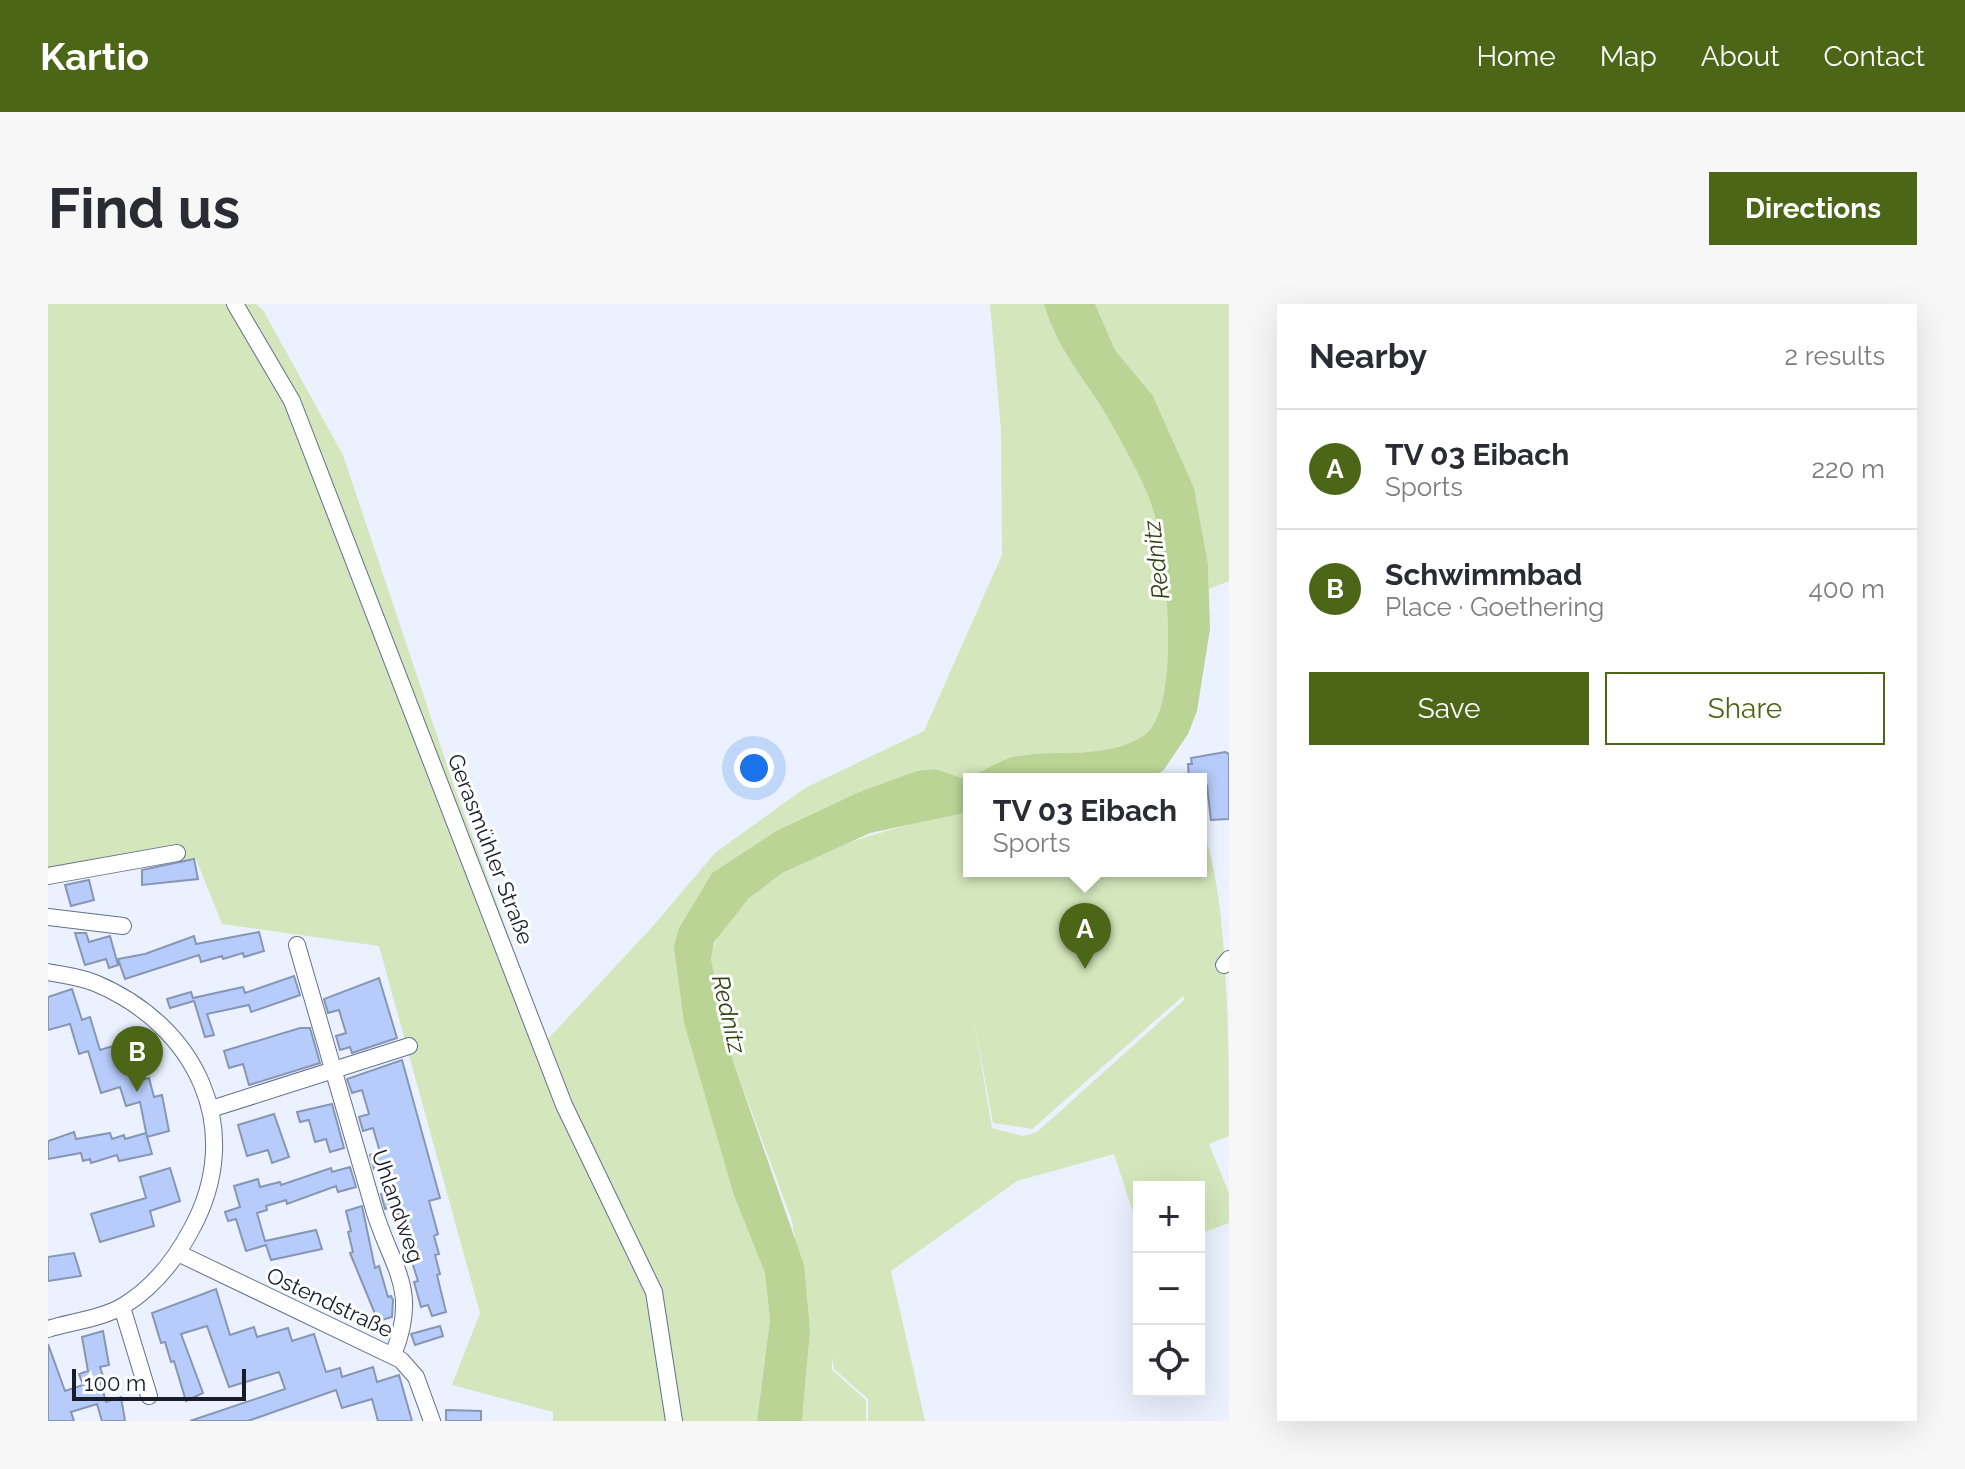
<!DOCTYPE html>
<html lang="en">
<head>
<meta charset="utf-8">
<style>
	:root { --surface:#fff; --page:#f7f7f7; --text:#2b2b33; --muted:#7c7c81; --line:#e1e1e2; --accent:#4c6618 }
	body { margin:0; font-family:Raleway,sans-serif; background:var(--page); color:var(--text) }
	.controls { position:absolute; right:24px; bottom:24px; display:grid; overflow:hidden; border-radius:0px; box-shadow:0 8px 32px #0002 }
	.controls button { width:72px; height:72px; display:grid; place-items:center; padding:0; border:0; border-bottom:2px solid var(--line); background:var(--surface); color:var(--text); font:40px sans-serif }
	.scale { position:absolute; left:24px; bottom:20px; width:174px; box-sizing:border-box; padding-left:8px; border:4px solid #171c28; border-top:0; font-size:22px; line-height:28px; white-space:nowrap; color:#171c28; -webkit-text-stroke:6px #fff; paint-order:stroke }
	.you { position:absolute; left:706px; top:464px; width:28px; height:28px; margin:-20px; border:6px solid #fff; border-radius:50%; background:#1a73e8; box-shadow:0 0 0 12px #1a73e833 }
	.badge { display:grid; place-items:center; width:52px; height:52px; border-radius:50%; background:var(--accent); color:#fff; font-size:26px; font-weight:700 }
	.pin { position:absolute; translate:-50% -66px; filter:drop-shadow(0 2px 4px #0008) }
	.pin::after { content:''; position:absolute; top:42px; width:28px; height:24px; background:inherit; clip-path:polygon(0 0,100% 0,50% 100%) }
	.popup { position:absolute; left:915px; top:469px; width:244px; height:104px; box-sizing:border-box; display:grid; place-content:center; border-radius:0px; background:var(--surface); filter:drop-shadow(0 2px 6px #0005); font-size:26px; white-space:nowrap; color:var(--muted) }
	.popup b { font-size:30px; color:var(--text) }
	.popup::after { content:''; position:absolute; left:50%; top:100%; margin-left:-16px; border:16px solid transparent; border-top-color:var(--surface) }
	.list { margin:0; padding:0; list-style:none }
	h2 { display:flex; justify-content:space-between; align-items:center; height:104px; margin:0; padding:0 32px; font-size:34px }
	h2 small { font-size:26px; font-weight:400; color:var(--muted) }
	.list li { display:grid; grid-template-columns:52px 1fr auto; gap:24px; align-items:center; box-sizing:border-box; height:120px; padding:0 32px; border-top:2px solid var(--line) }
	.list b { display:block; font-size:30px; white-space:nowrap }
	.list p { margin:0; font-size:26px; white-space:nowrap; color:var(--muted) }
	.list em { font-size:26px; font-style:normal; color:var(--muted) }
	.actions { display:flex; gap:16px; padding:24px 32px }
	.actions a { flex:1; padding:18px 0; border:2px solid var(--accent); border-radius:0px; text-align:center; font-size:28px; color:var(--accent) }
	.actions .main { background:var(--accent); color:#fff }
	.icon { flex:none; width:44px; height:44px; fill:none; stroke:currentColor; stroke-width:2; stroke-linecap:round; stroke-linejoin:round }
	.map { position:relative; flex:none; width:1181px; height:1117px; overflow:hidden; border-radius:0px }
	header { display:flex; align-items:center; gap:48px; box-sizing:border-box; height:112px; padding:0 40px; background:var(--accent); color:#fff }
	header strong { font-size:38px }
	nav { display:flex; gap:44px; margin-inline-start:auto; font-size:28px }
	.intro { display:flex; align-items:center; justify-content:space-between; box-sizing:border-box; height:192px; padding:0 48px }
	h1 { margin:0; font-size:56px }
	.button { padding:20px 36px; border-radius:0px; background:var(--accent); color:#fff; font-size:28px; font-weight:700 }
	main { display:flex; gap:48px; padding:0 48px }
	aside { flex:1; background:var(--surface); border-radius:0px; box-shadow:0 8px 32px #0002 }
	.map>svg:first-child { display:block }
	.green { fill:#d4e6bb; fill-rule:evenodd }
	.water { fill:#bad496 }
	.building { fill:#b7ccfa; stroke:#8796b4; stroke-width:2 }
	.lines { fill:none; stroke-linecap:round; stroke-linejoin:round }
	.minor-casing { stroke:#62708c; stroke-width:18 }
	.minor { stroke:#fff; stroke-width:16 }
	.labels { text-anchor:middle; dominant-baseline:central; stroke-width:6; stroke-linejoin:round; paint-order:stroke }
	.street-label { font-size:22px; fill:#171c28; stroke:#fff }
	.water-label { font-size:24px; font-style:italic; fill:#314115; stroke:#fff }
</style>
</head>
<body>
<header>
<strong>Kartio</strong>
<nav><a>Home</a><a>Map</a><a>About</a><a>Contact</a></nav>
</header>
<div class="intro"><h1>Find us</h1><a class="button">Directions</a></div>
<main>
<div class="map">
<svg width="1181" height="1117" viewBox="0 0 1181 1117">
	<rect width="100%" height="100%" fill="#ebf1ff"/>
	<path class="green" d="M0,0h208l7,6 80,145 111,331 93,254 105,-113 63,-74 90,-65 119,-57 78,-176 -1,-125 -11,-126h54c15,52 48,80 72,126 13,26 30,55 38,83 12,41 29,198 -11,223 -39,24 -83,13 -125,20 -20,4 -37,19 -56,22l-26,-9 -79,24 -81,38 -64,42 -33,55 5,95 49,170 32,80 5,47 -13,101h-204v-9l-101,-27 28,-72 -101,-367 -157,-22 -26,-65 -148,17z
		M1047,0h134v277l-20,8 -1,-25 -14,-76 -41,-92 -38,-46z
		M921,508v59h232v-45c28,62 28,231 28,310l-20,8 20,49v30l-30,11v-47h-60v44l-25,-77 -97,27 -126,90 34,150h-57v-22l-34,-30 -2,-12v13l34,30v21h-64l8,-90 -18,-110 -59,-160 -22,-102c14,-95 180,-132 258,-147zM1135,692l1,4 -147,132 -14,4 -31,-8 -18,-107 19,102 39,6z"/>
	<path class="water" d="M996,0h51l20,46 38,46 41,92 14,76 2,65 -13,82 -9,23 -25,37 -17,8h-177v33l-99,21 -88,40 -33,25 -35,44 -3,17 22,102 71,204 6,66 -8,90h-45l13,-101 -5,-47 -32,-80 -49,-170 -10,-77 5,-18 33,-55 64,-42 81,-38 60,-22 19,-2 26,9c19,-3 36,-19 56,-22 42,-7 86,4 125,-20 40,-25 23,-182 11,-223 -8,-28 -25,-57 -39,-83 -24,-46 -56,-74 -71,-126z"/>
	<path class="building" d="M1177,448l4,2v65l-18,1 -4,-34 -6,1v-8h-12l-1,-15h4l-1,-6z
		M146,555l4,20 -56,6v-15z
		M41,576l5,20 -23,6 -6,-21z
		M211,628l5,19 -20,6 -1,-4 -20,6 -1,-3 -21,6 -2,-7 -74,24 -7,-20 27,-5 49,-18 2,8z
		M27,629h11l3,9 21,-6 8,29 -9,3 -3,-9 -21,6z
		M246,672l6,19 -49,17 -2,-7 -42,9 7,21 -9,2 -11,-36 -24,7 -3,-9 24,-7 2,6 50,-11 2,6z
		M331,674l18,60 -45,15 -2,-6 -10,3 -4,-14 10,-3 -7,-23 -11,3 -4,-14z
		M24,685l10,31 8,-3 10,33 33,-10 12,39 4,-1 5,19 8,-2 7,36 -22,6 -7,-35 -14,4 -6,-19 -19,6 -13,-42 -9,3 -9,-30 -22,6v-33z
		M252,724h10l10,35 -71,22 -6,-21 -14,4 -5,-17z
		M354,756l38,138 -11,3 9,33 -4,2 5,18 -4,1 5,19 -3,1 9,37 -14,4 -4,-11 -7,2 -7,-25 4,-1 -6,-19 4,-1 -5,-19 4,-1 -9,-29 -10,3 -2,-9 -9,3 -4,-15 9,-3 -7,-24 -9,2 -4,-14 10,-3 -7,-24 -10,3 -4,-14 10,-3 -7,-24 -10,3 -5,-14z
		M284,800l12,44 -14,4 -4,-13 -11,3 -6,-22 -9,2 -3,-10z
		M226,810l15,43 -17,6 -4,-13 -21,6 -9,-31z
		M26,828l2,7 34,-6 2,6 12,-4 1,4 21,-6 6,21 -33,7 -2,-6 -26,8 -1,-4 -7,2 -2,-8 -33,6v-18z
		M302,863l6,20 -18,5 -2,-6 -49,18 -1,-4 -20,6 1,4 -10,3 8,28 51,-11 6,19 -51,11 -5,-15 -20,6 -10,-32 -8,2 -3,-9 15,-5 -6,-21 24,-7 2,8 20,-5 1,3 50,-17 1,4z
		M122,864l10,33 -30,10 4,15 -54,16 -9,-28 55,-16 -6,-21z
		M314,902l13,62 4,-2 9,31 3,-1 2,4 -1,17 -14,4 -28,-68 3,-1 -5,-20 3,-1 -5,-20z
		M26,949l7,23 -33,5v-24z
		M168,985l14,46 24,-8 3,10 31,-9 4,13 22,-7 12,38 14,-4 2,9 31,-10 4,15 22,-7 13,46h-34l-6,-22 -30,9 -6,-18 -88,31h-58l95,-32 -6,-17 -50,15 -22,-61 -26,8 22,59 -17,8 -12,-40 -3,1 -6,-20 -4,1 -9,-30z
		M392,1022l3,10 -28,9 -4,-11z
		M55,1027l6,34 -9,2 4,12 -4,1 6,22 15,-5 4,24h-23l-5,-17 -26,8 3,9h-26v-77l17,47 18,-6 -4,-11 9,-3 -6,-34z
		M398,1106l35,1v10h-35z"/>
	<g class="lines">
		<defs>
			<path id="minor" d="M187,0l57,97 272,704 90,187 20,129
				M0,572l129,-23
				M0,613l75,9
				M249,641l78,268c19,59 44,77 18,142
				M1176,661l5,-6
				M0,668c15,3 33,5 47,11 101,42 152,146 96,247 -16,30 -38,58 -68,76 -20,12 -52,16 -75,23
				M163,805l198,-63
				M130,949l223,107 15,17 16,44
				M74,1003l27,89"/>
		</defs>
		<use href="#minor" class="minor-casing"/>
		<use href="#minor" class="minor"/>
	</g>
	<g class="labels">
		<g class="street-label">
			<text transform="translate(443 545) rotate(69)">Gerasmühler Straße</text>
			<text transform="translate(350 902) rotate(71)">Uhlandweg</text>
			<text transform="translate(282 998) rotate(25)">Ostendstraße</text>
		</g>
		<g class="water-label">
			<text transform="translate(1108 256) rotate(-97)">Rednitz</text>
			<text transform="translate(681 710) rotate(77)">Rednitz</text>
		</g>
	</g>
</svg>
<div class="controls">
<button>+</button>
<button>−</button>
<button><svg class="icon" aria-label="locate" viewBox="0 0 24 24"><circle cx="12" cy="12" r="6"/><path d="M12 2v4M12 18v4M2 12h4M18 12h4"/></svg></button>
</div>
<div class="scale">100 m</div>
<div class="you"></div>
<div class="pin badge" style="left:1037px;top:665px">A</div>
<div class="popup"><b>TV 03 Eibach</b>Sports</div>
<div class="pin badge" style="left:89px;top:788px">B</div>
</div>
<aside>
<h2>Nearby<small>2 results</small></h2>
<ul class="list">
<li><span class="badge">A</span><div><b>TV 03 Eibach</b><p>Sports</p></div><em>220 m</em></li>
<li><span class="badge">B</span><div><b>Schwimmbad</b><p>Place · Goethering</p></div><em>400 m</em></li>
</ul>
<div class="actions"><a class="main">Save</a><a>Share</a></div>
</aside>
</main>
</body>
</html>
